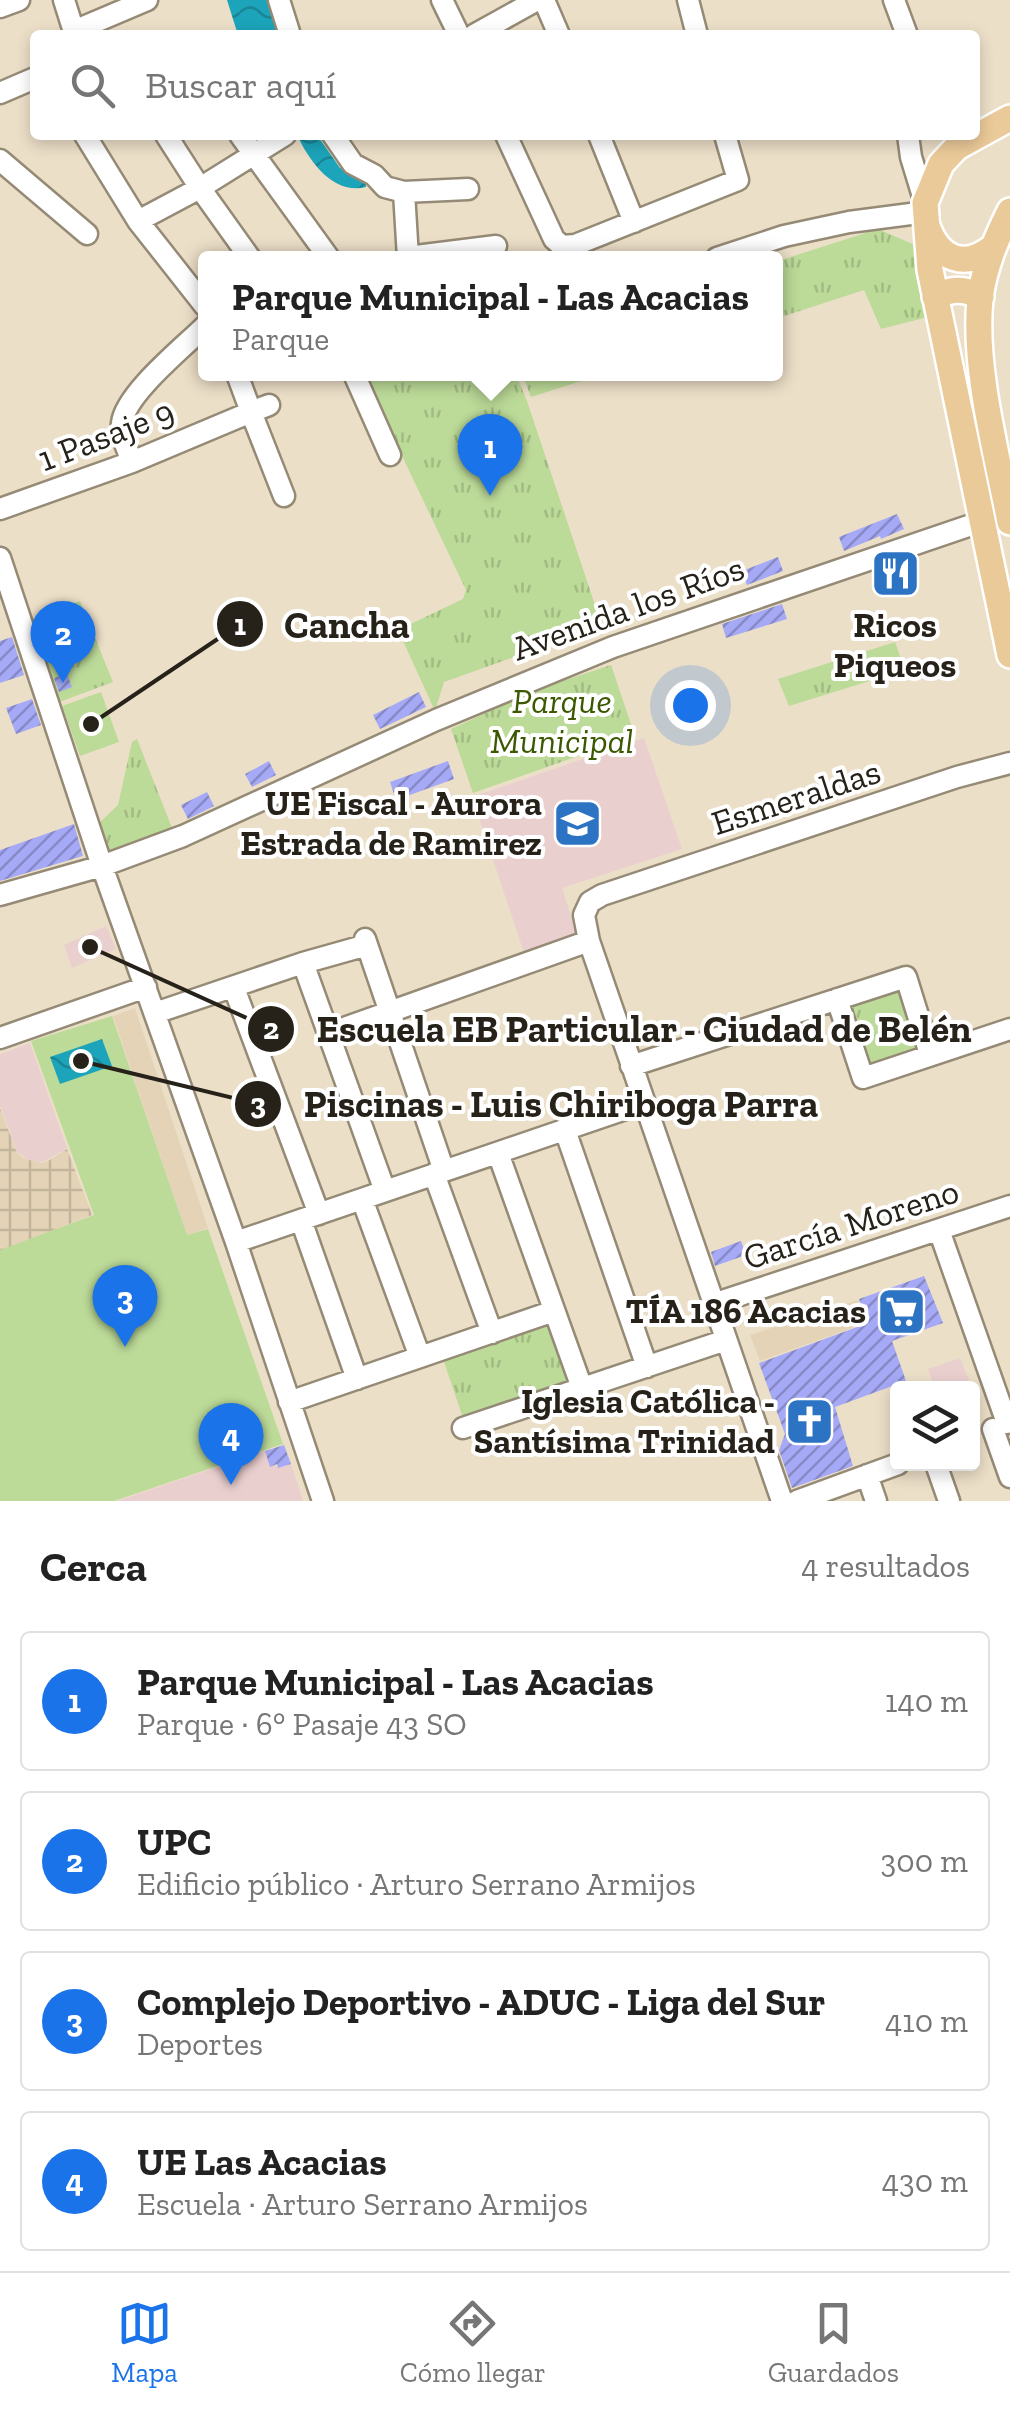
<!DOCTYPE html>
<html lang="es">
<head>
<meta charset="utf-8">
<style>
	:root { --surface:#fff; --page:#f2f2f2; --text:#222; --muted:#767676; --line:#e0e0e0; --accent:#1a73e8 }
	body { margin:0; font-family:"Zilla Slab",serif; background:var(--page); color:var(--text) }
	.controls { position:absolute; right:30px; bottom:30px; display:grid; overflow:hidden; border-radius:10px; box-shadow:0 5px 15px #0003 }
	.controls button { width:90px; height:90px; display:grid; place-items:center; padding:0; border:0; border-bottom:2px solid var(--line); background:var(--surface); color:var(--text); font:50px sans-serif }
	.you { position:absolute; left:690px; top:705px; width:35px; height:35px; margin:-25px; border:8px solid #fff; border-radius:50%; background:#1a73e8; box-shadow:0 0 0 15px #1a73e833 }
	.badge { display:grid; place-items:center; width:65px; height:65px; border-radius:50%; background:var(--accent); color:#fff; font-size:32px; font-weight:700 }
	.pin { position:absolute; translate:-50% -82px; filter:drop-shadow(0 2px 5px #0008) }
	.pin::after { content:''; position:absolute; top:52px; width:35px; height:30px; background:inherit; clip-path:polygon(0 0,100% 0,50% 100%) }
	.popup { position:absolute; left:198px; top:251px; width:585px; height:130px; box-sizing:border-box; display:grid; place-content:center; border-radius:10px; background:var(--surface); filter:drop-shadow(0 2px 8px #0005); font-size:32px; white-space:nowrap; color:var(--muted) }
	.popup b { font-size:38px; color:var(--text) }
	.popup::after { content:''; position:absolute; left:50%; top:100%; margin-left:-20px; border:20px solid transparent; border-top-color:var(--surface) }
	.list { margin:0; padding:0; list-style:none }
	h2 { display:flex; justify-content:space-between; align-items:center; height:130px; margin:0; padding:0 40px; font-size:42px }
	h2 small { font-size:32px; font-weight:400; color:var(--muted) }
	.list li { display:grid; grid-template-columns:65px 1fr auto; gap:30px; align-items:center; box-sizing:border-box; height:140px; margin:0 20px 20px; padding:0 20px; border:2px solid var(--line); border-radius:10px }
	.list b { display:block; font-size:38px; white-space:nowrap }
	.list p { margin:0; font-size:32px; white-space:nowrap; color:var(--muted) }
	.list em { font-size:32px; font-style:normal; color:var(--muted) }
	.icon { flex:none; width:55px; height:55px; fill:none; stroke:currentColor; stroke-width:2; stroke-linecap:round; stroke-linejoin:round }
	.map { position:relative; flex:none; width:1010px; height:1501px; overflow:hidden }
	.search { position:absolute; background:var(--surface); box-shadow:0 5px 15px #0003; left:30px; right:30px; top:30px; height:110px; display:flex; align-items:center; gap:25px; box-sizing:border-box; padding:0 35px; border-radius:10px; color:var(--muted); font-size:38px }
	.sheet { height:770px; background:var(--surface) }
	nav { display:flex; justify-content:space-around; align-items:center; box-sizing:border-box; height:140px; border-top:2px solid var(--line); background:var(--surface); font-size:28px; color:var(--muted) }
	nav a { display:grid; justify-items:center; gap:5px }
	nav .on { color:var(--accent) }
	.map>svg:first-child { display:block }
	.built { fill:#e4d3b6 }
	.industrial { fill:url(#industrial-grid) }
	.education { fill:#eacfcf }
	.grass { fill:#bcda98 }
	.park { fill:url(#park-tufts) }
	.water { fill:url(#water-waves) }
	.building { fill:url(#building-hatch) }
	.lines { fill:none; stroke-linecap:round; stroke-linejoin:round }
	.minor-casing { stroke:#958a75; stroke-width:25 }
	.major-casing { stroke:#fff; stroke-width:30 }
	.minor { stroke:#fff; stroke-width:20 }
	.major { stroke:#ebca99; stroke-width:25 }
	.labels { text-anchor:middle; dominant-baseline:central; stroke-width:8; stroke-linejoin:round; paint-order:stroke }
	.street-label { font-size:35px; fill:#262119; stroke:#fff }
	.poi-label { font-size:35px; font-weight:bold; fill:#262119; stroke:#fff; text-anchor:end }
	.park-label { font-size:35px; font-style:italic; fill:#3c5800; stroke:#fff }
	.leader { fill:none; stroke:#262119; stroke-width:4 }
	.callout-dot { fill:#262119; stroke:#fff; stroke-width:4 }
	.mark-label { font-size:30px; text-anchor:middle; font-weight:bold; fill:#fff }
	.callout-label { font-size:38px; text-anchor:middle; font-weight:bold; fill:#262119; stroke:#fff; stroke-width:8; stroke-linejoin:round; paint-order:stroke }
</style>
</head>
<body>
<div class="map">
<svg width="1010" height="1501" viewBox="0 0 1010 1501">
	<defs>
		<pattern id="industrial-grid" width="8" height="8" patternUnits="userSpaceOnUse" patternTransform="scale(2.5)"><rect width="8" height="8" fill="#e4d3b6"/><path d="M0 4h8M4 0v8" fill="none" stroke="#c3b59c"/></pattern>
		<pattern id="park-tufts" width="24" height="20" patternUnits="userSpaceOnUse" patternTransform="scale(2.5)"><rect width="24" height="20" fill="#bcda98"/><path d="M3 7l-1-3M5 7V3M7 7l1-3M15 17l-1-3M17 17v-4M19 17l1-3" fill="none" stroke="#a1bb82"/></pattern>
		<pattern id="water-waves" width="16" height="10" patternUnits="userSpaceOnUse" patternTransform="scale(2.5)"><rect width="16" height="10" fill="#1ca4ba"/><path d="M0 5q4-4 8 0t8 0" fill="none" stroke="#198596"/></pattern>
		<pattern id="building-hatch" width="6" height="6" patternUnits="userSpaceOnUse" patternTransform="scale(2.5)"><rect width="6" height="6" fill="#a5a9f6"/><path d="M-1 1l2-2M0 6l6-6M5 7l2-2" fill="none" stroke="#8689c6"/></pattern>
	</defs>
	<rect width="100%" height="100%" fill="#ecdfc8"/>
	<path class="built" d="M135,1008l73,220 -21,7 -74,-219z
		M858,1300l8,23 -106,38 -10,-26z"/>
	<path class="industrial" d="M0,1108l17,45 6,5 18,5 7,-2 19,-12 25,66 -92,36z"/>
	<path class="education" d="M644,738l38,111 -120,39 17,53 -53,18 -54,-162z
		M106,926l10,23 -44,19 -8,-23z
		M30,1043l37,105 -20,12 -7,2 -11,-2 -12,-8 -17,-47v-51z
		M960,1358l12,30h-37l-7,-19z
		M265,1451l5,16 6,-2 2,3 13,-4 12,37h-186z"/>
	<path class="grass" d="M101,692l18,50 -39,14 -18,-50z
		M112,1016l75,219 21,-6 75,215 -169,57h-114v-251l94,-35 -63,-174z"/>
	<path class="park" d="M878,229l37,16 17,71 -51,13 -17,-39 -89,29v-57z
		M363,374h153l11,27 75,225 -158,56 -9,29 -37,-81 65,-31 3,-9z
		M522,374h81l-72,23z
		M80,601l33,81 -59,22 -29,-82z
		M895,642l10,28 -116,36 -11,-27z
		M611,665l24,71 -162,57 -22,-64 90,-41z
		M137,739l37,94 -66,26 -10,-35 20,-19 14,-63z
		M901,983l23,68 -58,20 -24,-69z
		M552,1315l26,71 -113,38 -24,-71z"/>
	<path class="water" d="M227,0h42l7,16 1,19h-39z
		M297,135h20l23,33 25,9 1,10c-33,8 -56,-25 -69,-52z
		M102,1039l10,27 -52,18 -10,-27z"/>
	<path class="building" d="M897,514l7,15 -23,10 -1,-3 -36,15 -5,-14z
		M778,557l5,14 -36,14 -5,-14z
		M910,561l6,14 -22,9 -6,-15z
		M782,604l5,15 -61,19 -4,-14z
		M12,637l12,38 -24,8v-42z
		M67,674l5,13 -13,5 -5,-14z
		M419,692l7,15 -46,22 -7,-14z
		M32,699l9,26 -25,9 -10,-26z
		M269,761l7,14 -24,12 -7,-13z
		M448,761l6,18 -58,21 -6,-18z
		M207,792l7,14 -26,13 -7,-14z
		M74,824l9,32 -83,25v-31z
		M741,1241l5,14 -31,11 -4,-14z
		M924,1276l19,47 -51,18 14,40 -71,26 18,59 -61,22 -13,-38 6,-16 -26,-71 109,-40 -9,-24z
		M284,1445l7,19 -13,4 -1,-4 -7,3 -5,-16z"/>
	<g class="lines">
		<defs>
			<path id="minor" d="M64,0l11,35
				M279,0l11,35
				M442,0l17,35
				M544,0l15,35
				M688,0l9,35
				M894,0l13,35
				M0,7l19,-7
				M74,31l73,-31
				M474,35l63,-35
				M0,93l35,-15
				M85,135l53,86 67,85
				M166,135l34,53 50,70
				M240,135l89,123
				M333,135l20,29 21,11 11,12 19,5 64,-3
				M506,135l48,104 8,7 13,-1 163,-65 -13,-45
				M599,135l35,87
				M908,135l3,22 14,46
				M0,160l87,74
				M404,192l4,66
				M138,221l62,-33 85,-53
				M408,257l88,-11
				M717,258l67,-22 65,-14 77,-10
				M354,374l36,81
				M269,405l-18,7 33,84
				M132,462c-4,-12 -12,-26 -10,-39 3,-29 62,-76 83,-97
				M0,509l132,-47 119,-50 -14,-38
				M0,558l102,308 134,376 87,259
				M0,895l102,-29 81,-30 253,-116 177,-73 370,-126
				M365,939l79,232
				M303,963l82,228
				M234,988l85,226
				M837,999l26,79 147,-49
				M155,1013l148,-50 64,-18
				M330,1033l259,-92
				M0,1038l146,-51
				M631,1066l275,-89 24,77
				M565,1130l82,237
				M498,1153l84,235
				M434,1174l58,159
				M362,1199l58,158
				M301,1220l56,159
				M939,1230l68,193
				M236,1242l407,-139
				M713,1304l297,-98
				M289,1402l265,-91
				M463,1428l263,-88
				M993,1429l17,48
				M936,1464l13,37
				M867,1475l9,26
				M782,1501l-193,-560 -5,-26 6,-13 12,-7 355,-118 53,-14
				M797,1501l101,-37"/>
			<path id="major" d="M1010,118l-53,29 -16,17 -16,39 5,67 80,385
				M1010,211c-14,28 -26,56 -30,88 -7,68 17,156 30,223
				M927,226c12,33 37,44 66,21
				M935,297c17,-9 29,-9 46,0"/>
		</defs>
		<use href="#minor" class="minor-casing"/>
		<use href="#major" class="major-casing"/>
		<use href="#minor" class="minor"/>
		<use href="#major" class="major"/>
	</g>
	<defs>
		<symbol id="restaurant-square" viewBox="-11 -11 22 22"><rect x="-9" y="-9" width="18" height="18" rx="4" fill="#2c73c4" stroke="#fff"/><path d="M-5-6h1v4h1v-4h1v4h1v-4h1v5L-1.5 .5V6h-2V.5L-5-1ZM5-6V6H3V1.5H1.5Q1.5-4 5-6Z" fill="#fff"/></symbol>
		<symbol id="school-square" viewBox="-11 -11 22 22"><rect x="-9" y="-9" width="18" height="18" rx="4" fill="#2c73c4" stroke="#fff"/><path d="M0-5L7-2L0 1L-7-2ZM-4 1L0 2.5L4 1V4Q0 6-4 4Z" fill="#fff"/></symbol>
		<symbol id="supermarket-square" viewBox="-11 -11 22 22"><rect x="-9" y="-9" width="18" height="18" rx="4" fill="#2c73c4" stroke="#fff"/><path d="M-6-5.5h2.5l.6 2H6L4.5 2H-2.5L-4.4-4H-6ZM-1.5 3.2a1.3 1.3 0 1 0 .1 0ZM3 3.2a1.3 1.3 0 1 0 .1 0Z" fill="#fff"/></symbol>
		<symbol id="church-square" viewBox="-11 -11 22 22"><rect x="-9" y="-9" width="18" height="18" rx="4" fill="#2c73c4" stroke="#fff"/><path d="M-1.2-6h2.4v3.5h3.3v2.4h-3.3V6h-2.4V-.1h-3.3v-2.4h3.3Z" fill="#fff"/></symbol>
	</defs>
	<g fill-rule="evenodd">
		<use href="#restaurant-square" x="868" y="546" width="55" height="55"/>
		<use href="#school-square" x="550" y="796" width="55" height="55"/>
		<use href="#supermarket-square" x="874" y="1284" width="55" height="55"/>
		<use href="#church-square" x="782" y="1394" width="55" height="55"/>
	</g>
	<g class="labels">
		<g class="street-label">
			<text transform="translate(106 435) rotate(-21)">1 Pasaje 9</text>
			<text transform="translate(628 608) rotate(-20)">Avenida los Ríos</text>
			<text transform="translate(796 797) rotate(-18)">Esmeraldas</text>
			<text transform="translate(851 1224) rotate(-18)">García Moreno</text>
		</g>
		<g class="poi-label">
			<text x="895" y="625" text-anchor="middle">Ricos<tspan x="895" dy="40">Piqueos</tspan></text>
			<text x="542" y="803">UE Fiscal - Aurora<tspan x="542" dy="40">Estrada de Ramirez</tspan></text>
			<text x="866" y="1311">TÍA 186 Acacias</text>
			<text x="775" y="1401">Iglesia Católica -<tspan x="775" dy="40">Santísima Trinidad</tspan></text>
		</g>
		<g class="park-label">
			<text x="562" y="701">Parque<tspan x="562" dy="40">Municipal</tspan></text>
		</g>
	</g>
	<path class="leader" d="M91 724L240 624M90 947L271 1029M81 1061L258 1104"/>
	<g class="callout-dot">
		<circle cx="91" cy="724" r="10"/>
		<circle cx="90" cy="947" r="10"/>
		<circle cx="81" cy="1061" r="10"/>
		<circle cx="240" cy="624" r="25"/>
		<circle cx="271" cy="1029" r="25"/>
		<circle cx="258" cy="1104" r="25"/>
	</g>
	<g class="mark-label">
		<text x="240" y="635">1</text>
		<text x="271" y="1039">2</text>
		<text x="258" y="1114">3</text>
	</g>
	<g class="callout-label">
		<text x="347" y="638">Cancha</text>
		<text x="644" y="1042">Escuela EB Particular - Ciudad de Belén</text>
		<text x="561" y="1117">Piscinas - Luis Chiriboga Parra</text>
	</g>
</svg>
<div class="controls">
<button><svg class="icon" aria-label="layers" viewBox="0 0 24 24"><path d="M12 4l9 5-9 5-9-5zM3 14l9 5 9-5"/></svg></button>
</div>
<div class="you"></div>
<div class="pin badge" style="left:490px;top:496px">1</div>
<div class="popup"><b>Parque Municipal - Las Acacias</b>Parque</div>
<div class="pin badge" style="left:63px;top:683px">2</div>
<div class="pin badge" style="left:125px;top:1347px">3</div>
<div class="pin badge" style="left:231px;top:1485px">4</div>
<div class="search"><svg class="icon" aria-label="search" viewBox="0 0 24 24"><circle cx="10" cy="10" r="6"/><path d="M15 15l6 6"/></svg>Buscar aquí</div>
</div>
<section class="sheet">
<h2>Cerca<small>4 resultados</small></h2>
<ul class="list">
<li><span class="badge">1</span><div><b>Parque Municipal - Las Acacias</b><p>Parque · 6° Pasaje 43 SO</p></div><em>140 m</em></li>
<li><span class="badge">2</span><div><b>UPC</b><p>Edificio público · Arturo Serrano Armijos</p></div><em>300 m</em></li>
<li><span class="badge">3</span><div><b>Complejo Deportivo - ADUC - Liga del Sur</b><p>Deportes</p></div><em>410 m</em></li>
<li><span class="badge">4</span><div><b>UE Las Acacias</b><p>Escuela · Arturo Serrano Armijos</p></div><em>430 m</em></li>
</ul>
</section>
<nav>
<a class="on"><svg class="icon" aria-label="map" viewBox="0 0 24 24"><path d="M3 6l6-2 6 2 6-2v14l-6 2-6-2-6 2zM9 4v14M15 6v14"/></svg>Mapa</a>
<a><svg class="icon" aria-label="directions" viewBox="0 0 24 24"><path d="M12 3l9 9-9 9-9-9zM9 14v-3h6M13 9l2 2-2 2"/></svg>Cómo llegar</a>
<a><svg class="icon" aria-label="saved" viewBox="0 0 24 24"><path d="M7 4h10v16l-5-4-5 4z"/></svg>Guardados</a>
</nav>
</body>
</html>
